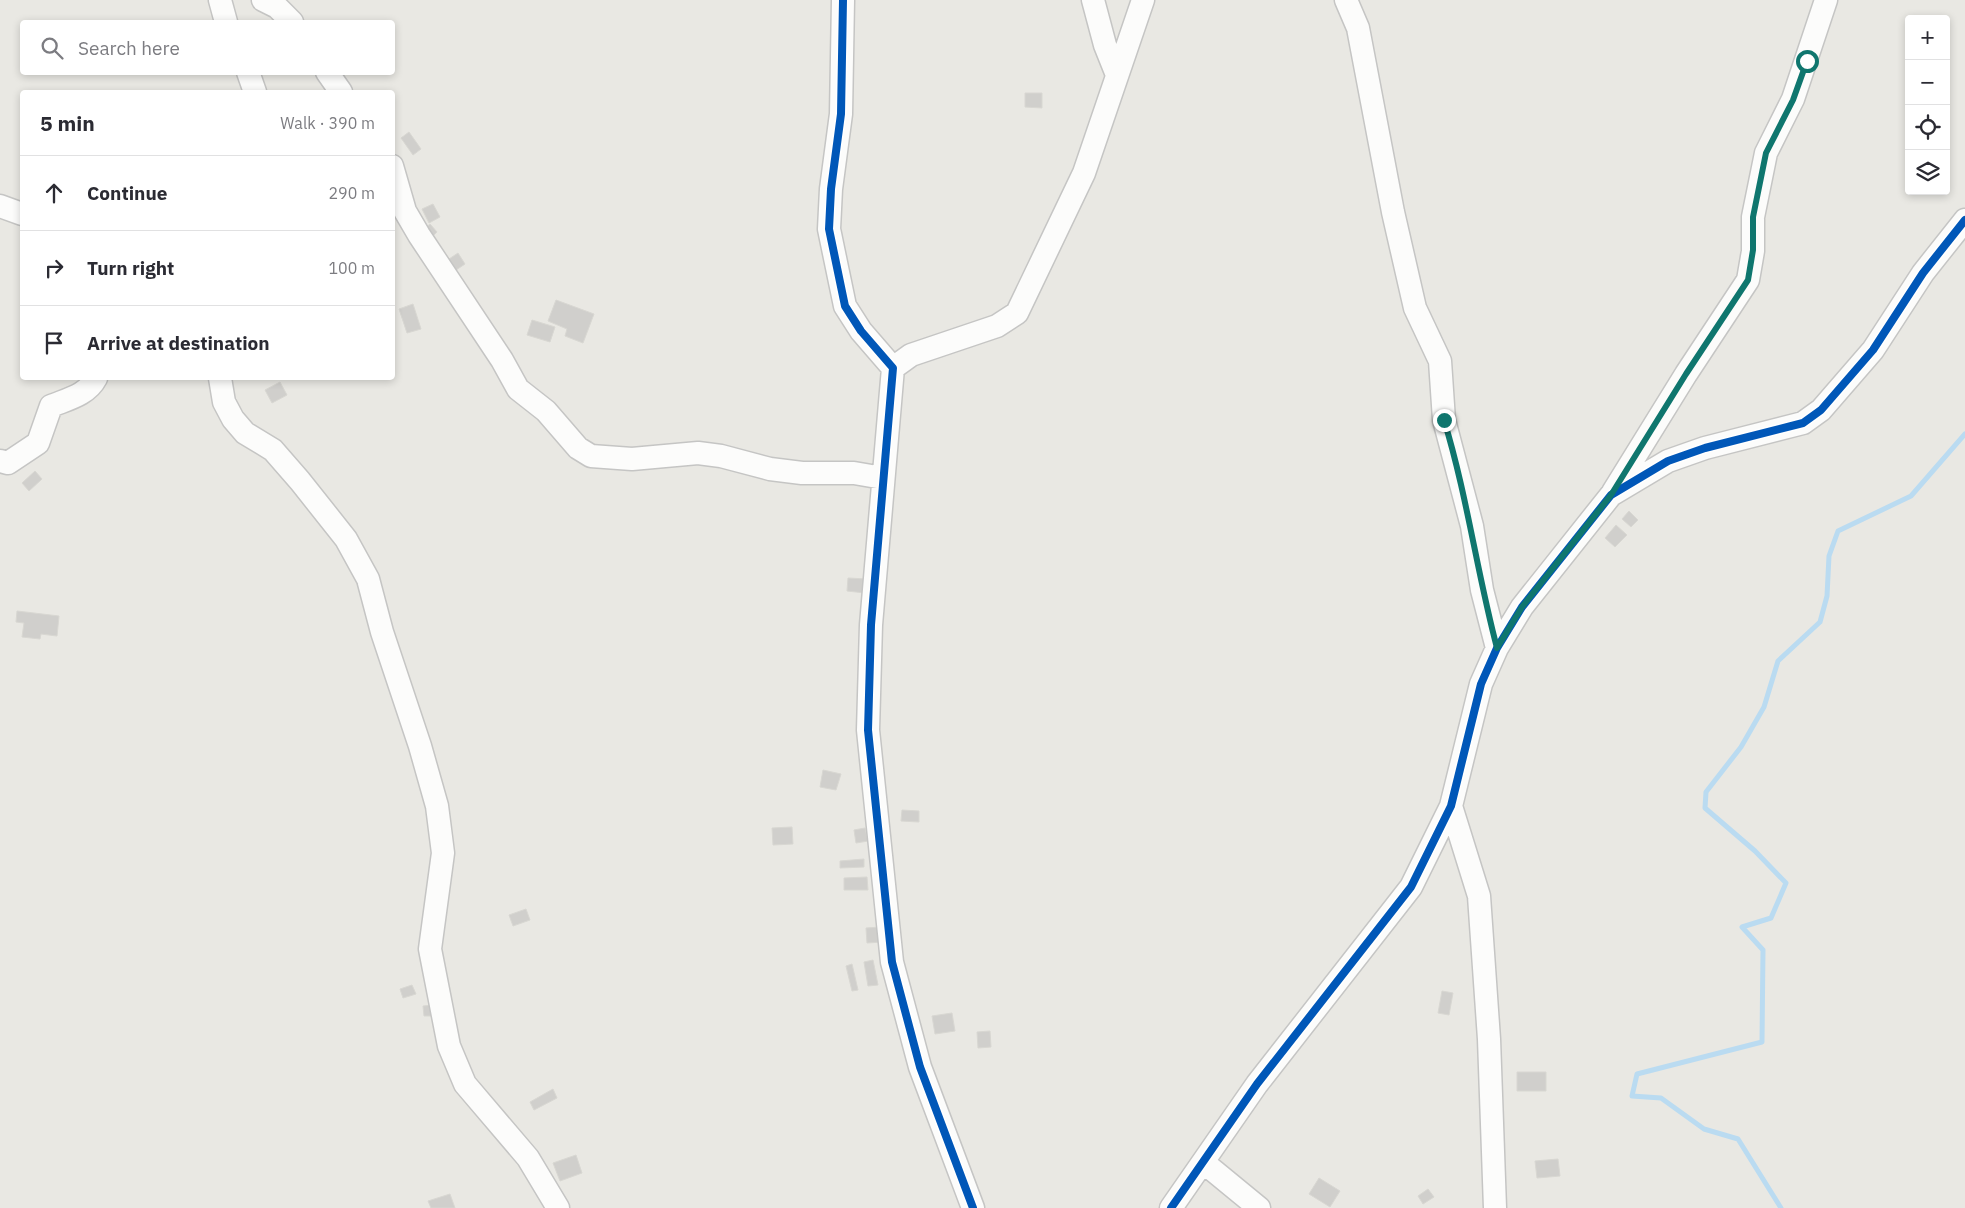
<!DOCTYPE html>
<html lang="en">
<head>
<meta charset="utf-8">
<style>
	:root { --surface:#fff; --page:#f7f7f7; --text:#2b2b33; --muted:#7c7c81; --line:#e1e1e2 }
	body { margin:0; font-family:"IBM Plex Sans",sans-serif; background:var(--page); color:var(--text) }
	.controls { position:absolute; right:15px; top:15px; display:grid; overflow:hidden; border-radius:5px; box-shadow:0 2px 8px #0003 }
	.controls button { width:45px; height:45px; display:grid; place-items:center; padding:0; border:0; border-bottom:1px solid var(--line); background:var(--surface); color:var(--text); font:25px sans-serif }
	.stop { position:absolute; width:15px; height:15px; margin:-11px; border:4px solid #0f766e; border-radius:50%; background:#fff }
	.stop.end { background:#0f766e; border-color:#fff; box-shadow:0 1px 5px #0008 }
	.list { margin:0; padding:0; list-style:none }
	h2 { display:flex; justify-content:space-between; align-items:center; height:65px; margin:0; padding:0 20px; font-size:21px }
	h2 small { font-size:16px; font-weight:400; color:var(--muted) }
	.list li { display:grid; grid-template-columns:32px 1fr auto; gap:15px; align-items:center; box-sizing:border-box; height:75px; padding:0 20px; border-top:1px solid var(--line) }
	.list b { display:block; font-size:19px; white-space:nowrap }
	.list em { font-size:16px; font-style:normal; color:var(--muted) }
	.icon { flex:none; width:28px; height:28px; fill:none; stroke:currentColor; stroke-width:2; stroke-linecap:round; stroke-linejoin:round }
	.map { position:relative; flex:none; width:1965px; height:1208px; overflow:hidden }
	.search { position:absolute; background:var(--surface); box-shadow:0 2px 8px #0003; left:20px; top:20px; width:375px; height:55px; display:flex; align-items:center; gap:12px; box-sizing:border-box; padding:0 18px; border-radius:5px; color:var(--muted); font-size:19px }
	.panel { position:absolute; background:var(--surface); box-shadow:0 2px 8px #0003; left:20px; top:90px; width:375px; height:290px; border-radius:5px }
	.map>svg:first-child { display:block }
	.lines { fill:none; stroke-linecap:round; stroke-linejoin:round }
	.stream { stroke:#badbf1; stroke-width:5 }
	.building { fill:#d0cfcc; stroke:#d8d7d2 }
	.minor-casing { stroke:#c5c5c4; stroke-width:25 }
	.minor { stroke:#fcfcfb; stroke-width:22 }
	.cycleway-casing { stroke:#fff; stroke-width:11 }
	.cycleway { stroke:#0057b8; stroke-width:8 }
	.route { stroke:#0f766e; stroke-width:6 }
</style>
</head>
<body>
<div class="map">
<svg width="1965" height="1208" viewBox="0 0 1965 1208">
	<rect width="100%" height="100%" fill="#e9e8e3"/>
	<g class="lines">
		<path class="stream" d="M1781,1208l-43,-69 -34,-10 -43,-31 -29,-2 5,-22 125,-32 1,-92 -21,-23 29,-9 15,-35 -31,-32 -50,-43 1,-16 35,-45 23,-40 14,-46 42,-39 7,-26 2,-40 9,-25 73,-35 54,-62"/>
	</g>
	<path class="building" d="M1025,93h17v15l-17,-1z
		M409,132l12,17 -8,6 -12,-17z
		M433,204l7,13 -11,6 -7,-14z
		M430,224l7,8 -7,7 -8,-8z
		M458,253l7,11 -9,6 -7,-11z
		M556,300l38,14 -11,29 -18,-7 2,-7 -19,-8z
		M413,304l8,25 -14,4 -8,-24z
		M532,320l23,7 -5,15 -23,-7z
		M280,382l7,13 -15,8 -7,-13z
		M35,471l7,8 -13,12 -7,-8z
		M1629,511l9,9 -7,7 -9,-8z
		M1616,525l11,10 -12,12 -10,-9z
		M848,578l18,1 -1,14 -18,-2z
		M17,611l42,5 -2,20 -16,-2 -1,5 -18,-2 2,-14 -8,-1z
		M823,770l18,4 -5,16 -16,-3z
		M902,810l17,1v11l-18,-1z
		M792,827l1,17 -20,1 -1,-17z
		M865,828l3,13 -12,2 -2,-13z
		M864,859v8l-24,1v-7z
		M867,877l1,13h-24v-12z
		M526,909l4,11 -17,6 -4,-11z
		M881,927l1,15 -15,1 -1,-15z
		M873,960l5,25 -10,1 -4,-24z
		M852,964l6,26 -6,1 -6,-25z
		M412,985l4,9 -13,4 -3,-9z
		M1442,991l11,2 -4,22 -11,-2z
		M433,1005l1,11h-10l-1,-10z
		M952,1013l3,18 -20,3 -3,-18z
		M990,1031l1,16 -13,1 -1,-16z
		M1517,1072h29v19h-29z
		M553,1089l4,9 -23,12 -4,-8z
		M576,1155l6,18 -22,8 -7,-18z
		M1558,1159l2,17 -23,2 -2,-17z
		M1319,1178l21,13 -10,16 -21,-13z
		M1428,1189l6,8 -11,7 -5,-8z
		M450,1194l5,14h-24l-3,-7z"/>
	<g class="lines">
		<defs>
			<path id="minor" d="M220,0l6,22
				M263,0l14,7 15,15
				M843,0l-2,114 -10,75 -2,40 16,77 16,25 32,37 -22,257 -3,105 24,232 28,105 53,141
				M1093,0l12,45 12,30
				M1346,0l12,28 35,184 22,96 25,53 4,59 28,106 10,64 15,58
				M248,72l7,20
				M327,72l14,20
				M392,166l13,45 14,24 83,125 16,29 28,22 32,37 13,8 41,3 66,-6 23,3 49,13 32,4h52l29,5
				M0,206l22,8
				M893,368l18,-13 86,-29 20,-13 67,-140 59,-173
				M220,378l4,24 9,17 12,14 28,17 27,31 46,58 22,40 14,53 38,114 17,60 6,47 -13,96 19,97 16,38 63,74 30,50
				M0,461l8,2 30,-20 13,-37c17,-7 36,-11 45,-28
				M1613,492l73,-118 62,-94 5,-29v-34l13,-64 27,-54 33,-99
				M1451,806l28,90 10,143 6,169
				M1203,1162l56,46
				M1171,1208l86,-124 154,-197 40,-81 30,-122 16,-36 25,-41 89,-112 57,-34 37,-13 98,-25 18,-13 52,-60 50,-77 42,-53"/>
		</defs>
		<use href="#minor" class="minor-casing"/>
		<use href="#minor" class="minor"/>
		<defs>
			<path id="cycleway" d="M843,0l-2,114 -10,75 -2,40 16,77 16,25 32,37 -22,257 -3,105 24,232 28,105 53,141
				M1171,1208l86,-124 154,-197 40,-81 30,-122 16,-36 25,-41 89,-112 57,-34 37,-13 98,-25 18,-13 52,-60 50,-77 42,-53"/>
		</defs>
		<use href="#cycleway" class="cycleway-casing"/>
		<use href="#cycleway" class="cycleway"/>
	</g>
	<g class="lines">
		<path class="route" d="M1444,420c23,75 33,153 53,228l25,-41 89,-112 75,-121 62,-94 5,-30v-33l13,-64 27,-53 14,-39"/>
	</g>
</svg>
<div class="controls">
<button>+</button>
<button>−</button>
<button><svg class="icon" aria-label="locate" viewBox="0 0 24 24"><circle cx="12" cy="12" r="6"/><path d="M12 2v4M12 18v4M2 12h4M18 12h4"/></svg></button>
<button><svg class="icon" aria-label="layers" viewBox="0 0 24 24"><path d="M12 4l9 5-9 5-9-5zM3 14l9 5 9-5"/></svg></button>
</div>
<div class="stop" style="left:1807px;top:61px"></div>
<div class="stop end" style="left:1444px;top:420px"></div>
<div class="search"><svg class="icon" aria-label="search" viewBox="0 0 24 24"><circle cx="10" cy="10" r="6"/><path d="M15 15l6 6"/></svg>Search here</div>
<section class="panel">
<h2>5 min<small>Walk · 390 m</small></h2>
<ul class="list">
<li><svg class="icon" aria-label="ahead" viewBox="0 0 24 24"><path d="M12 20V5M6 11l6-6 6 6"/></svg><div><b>Continue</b></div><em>290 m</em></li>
<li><svg class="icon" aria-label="right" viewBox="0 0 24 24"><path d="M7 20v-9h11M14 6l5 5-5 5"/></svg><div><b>Turn right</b></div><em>100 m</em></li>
<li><svg class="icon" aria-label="arrive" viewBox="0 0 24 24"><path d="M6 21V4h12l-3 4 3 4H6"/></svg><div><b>Arrive at destination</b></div></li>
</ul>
</section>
</div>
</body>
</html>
